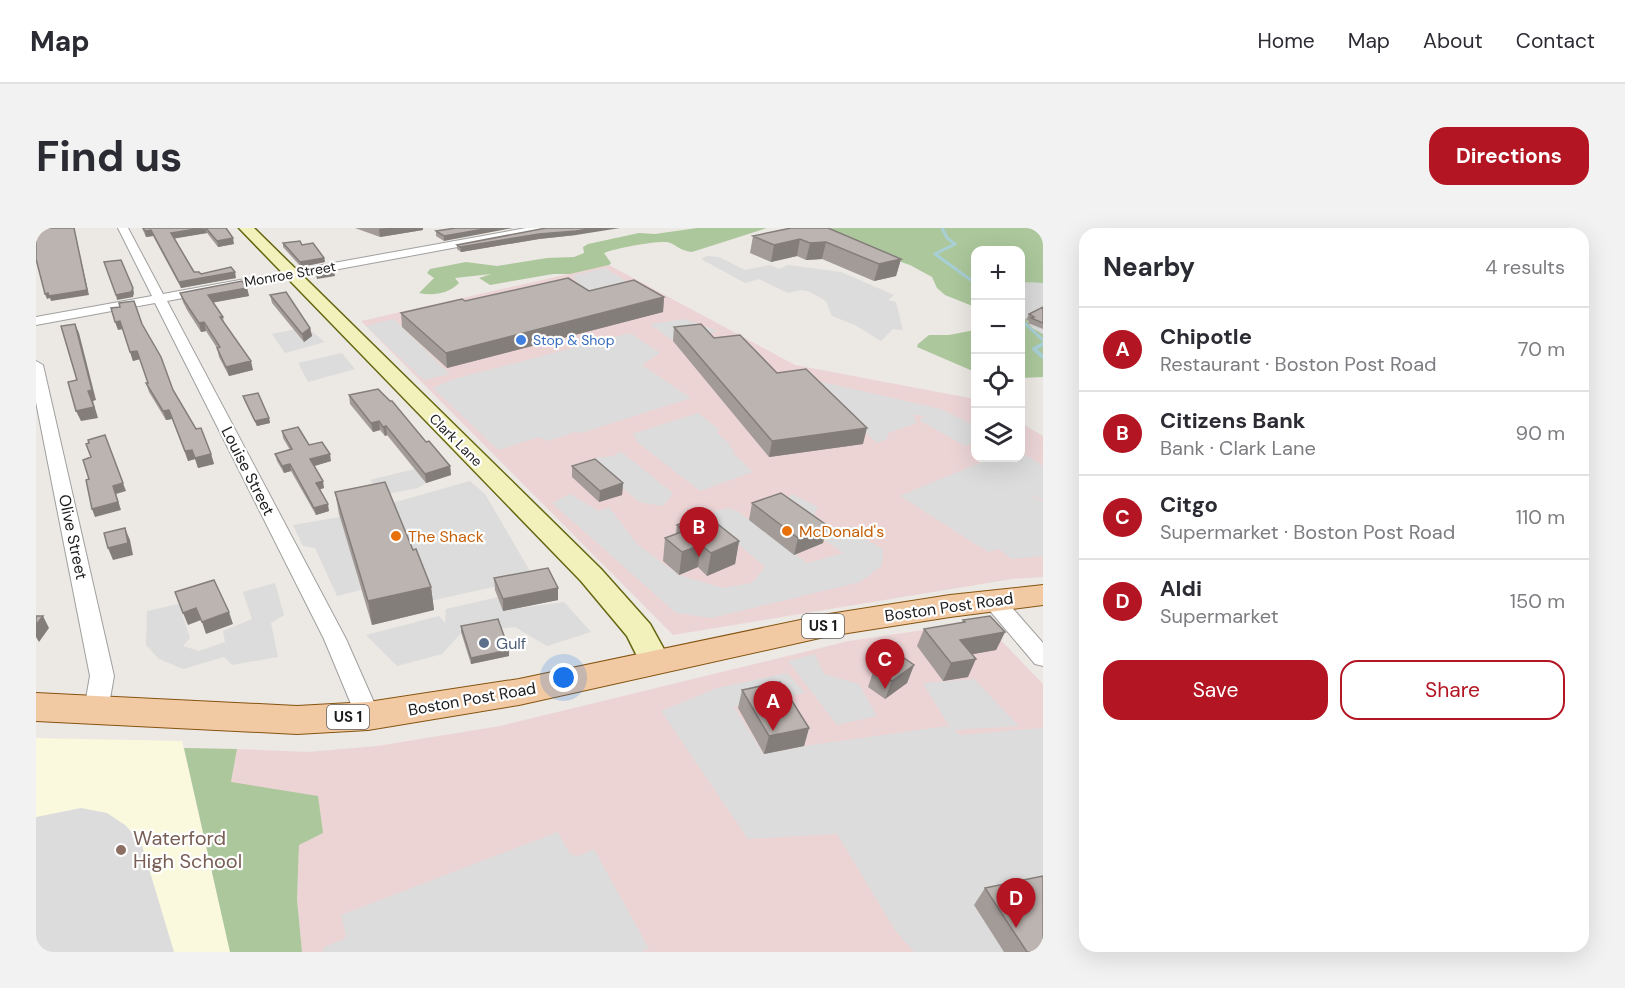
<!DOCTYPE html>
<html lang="en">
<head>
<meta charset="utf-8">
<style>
	:root { --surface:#fff; --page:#f2f2f3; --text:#2b2b33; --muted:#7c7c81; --line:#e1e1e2; --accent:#b31522 }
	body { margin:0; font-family:"DM Sans",sans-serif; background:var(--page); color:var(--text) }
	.controls { position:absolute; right:18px; top:18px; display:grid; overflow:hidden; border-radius:12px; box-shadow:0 6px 24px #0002 }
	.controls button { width:54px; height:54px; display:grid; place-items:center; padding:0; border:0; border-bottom:2px solid var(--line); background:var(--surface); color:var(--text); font:30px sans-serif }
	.you { position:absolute; left:528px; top:450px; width:21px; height:21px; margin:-15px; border:4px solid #fff; border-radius:50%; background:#1a73e8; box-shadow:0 0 0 9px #1a73e833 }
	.badge { display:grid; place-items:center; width:39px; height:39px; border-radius:50%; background:var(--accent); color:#fff; font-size:20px; font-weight:700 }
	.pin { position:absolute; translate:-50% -50px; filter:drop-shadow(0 2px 3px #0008) }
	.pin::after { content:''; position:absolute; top:32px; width:21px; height:18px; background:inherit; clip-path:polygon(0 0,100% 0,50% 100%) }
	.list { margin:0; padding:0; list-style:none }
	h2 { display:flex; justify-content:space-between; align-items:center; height:78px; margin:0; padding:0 24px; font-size:26px }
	h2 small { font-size:20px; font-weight:400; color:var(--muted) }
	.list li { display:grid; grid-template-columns:39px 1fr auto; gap:18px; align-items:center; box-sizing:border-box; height:84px; padding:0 24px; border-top:2px solid var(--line) }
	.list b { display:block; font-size:22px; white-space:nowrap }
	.list p { margin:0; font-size:20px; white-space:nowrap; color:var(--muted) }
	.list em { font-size:20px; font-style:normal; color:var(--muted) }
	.actions { display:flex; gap:12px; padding:18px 24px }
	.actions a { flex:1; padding:14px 0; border:2px solid var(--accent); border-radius:18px; text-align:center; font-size:21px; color:var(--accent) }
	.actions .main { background:var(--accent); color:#fff }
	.icon { flex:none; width:33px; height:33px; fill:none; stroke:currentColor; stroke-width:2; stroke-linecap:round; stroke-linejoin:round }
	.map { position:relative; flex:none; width:1007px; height:724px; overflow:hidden; border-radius:18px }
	header { display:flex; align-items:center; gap:36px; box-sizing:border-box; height:84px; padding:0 30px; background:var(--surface); border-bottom:2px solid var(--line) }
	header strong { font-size:28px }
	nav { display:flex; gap:33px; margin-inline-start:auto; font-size:21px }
	.intro { display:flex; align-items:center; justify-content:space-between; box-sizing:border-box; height:144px; padding:0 36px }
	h1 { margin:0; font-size:42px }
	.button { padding:15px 27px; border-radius:18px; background:var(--accent); color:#fff; font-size:21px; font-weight:700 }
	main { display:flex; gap:36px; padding:0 36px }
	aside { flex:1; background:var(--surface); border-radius:18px; box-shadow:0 6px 24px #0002 }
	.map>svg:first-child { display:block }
	.residential { fill:#dad9d9 }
	.commercial { fill:#ecd4d5 }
	.education { fill:#fbf9dd }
	.forest { fill:#acc79c }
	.parking { fill:#dcdcdc }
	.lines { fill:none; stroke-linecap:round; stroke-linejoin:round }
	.stream-far1 { stroke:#a8cfd6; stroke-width:3 }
	.stream { stroke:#a8cfd6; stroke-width:4 }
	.street-casing { stroke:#a0a0a0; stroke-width:2 }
	.secondary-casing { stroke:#646610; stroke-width:3 }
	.primary-casing { stroke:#855410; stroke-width:2 }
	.street { fill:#fff; fill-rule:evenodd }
	.secondary { fill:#f2f0bb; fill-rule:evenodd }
	.primary { fill:#f1c9a3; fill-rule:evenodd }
	.wall { fill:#a29b97 }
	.shaded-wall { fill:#847e7b }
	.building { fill:#bcb4b0; stroke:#847e7b; stroke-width:1.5 }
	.shop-dot { fill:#3f7fe0; stroke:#fff; stroke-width:2 }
	.food-dot { fill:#e8710a; stroke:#fff; stroke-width:2 }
	.service-dot { fill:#5c6f8a; stroke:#fff; stroke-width:2 }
	.education-dot { fill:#8d6e63; stroke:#fff; stroke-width:2 }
	.labels { text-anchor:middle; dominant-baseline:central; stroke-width:4.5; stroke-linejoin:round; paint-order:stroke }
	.far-street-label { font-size:14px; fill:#1c1c1c; stroke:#fff }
	.far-shop-label { font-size:14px; fill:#366cbe; stroke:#fff; text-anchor:start }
	.shield { fill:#fff; stroke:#606060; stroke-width:1.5 }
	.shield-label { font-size:15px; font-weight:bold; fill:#1c1c1c }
	.street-label { font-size:16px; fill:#1c1c1c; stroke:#fff }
	.food-label { font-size:16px; fill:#c56008; stroke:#fff; text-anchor:start }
	.service-label { font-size:16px; fill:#4e5e75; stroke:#fff; text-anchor:start }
	.near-education-label { font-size:20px; fill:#785e54; stroke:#fff; text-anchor:start }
</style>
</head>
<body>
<header>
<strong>Map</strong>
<nav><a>Home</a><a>Map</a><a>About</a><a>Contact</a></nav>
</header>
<div class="intro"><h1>Find us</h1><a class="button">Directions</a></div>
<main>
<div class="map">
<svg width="1007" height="724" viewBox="0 0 1007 724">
	<rect width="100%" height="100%" fill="#ece8e3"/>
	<path class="residential" d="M985,54l22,1v51l-11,-6 -11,-16z"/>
	<path class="commercial" d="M573,37l186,100 180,34v59h45l1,-35 22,13v141l-31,2 -339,56 -312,-314z
		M935,395l23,10 49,51v268h-741l-5,-53 2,-54 -68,-63 6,-33 70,3 70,-6 123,-20 349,-85z"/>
	<path class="education" d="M0,510l146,3 48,211h-194z"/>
	<path class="forest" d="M661,0h70l-75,24c-13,-1 -18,-10 -26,-10 -11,-1 -51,6 -62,11l7,10 -2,2 -39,9h-17l-63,11 -11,-7 12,-4 -36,4 4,5c-11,11 -26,13 -40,10l15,-15 -7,-5 3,-4 36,-7 31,4 50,-8 27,-1 10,-4 -1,-6 5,-3 51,-11 16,1z
		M764,0h243v55l-22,-1 -1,-32h-45v57l-30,-12 -8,-7 -5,-11 -22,-12z
		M985,84l11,16 11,6v43l-22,1z
		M939,102v42l-58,-25 1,-3 11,-9h20z
		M148,520l53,1 -6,33 87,14 5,37 -24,12 -2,54 5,53h-72z"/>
	<path class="parking" d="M671,28l12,1 26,13 25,-5 9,4 9,-4 53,7 53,23 -6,5 8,2 7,28 -10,-1 -12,12 -26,-16 -23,-9 -6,-15 -18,-10 -8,-1 -12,3 -29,-14 -14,4 -44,-24z
		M569,40l36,23 -52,14 -22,-15 10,-9 -5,-5z
		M358,91l56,55 -26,6 -58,-54z
		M649,91l33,12 -45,10 -23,-17z
		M270,99l19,15 -40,11 -13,-19z
		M594,105l30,20 -18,12 49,33 -110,35 -5,-1 -29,9 -8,-4 -41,13 -65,-62 21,-9z
		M306,125l13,16 -47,13 -10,-19z
		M773,151l132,30 34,17v21l-4,-3 -6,2 -46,-26 6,-3 -6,-2h-6l4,8 -29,10 -1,6 -10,4z
		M662,185l22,17 -4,2 15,13 -2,1 6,5 -3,1 21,20 -53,19 -64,-50 1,-2 -5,-5z
		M584,223l53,42 -10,13 -24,-4 -39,-34 -4,-10 18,-2z
		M985,224l22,14v33l-15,-4 15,6v55l-32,3 -12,-10 -11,3 -88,-56 91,-38h29z
		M379,241l11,14 -8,5 -36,7 -12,-15z
		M434,253l15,13 49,84 -104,23 -38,-98z
		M534,266l29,17 10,-4 29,38 41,30 44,13 29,-5 13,-16 -55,-48 6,-8 12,-3 9,3 70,52 37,-10 -66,-43 14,-16 26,13 -4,8 25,18 9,-3 35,19 -1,17 -22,16 -148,36 -36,-5 -124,-110z
		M304,289l21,73 -24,6 -22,-48 -12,-2 -10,-21z
		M239,355l9,32 -13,8 7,34 -46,8 -8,-8 -41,12 -24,-10 -13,-14 1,-34 32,-7 11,34 -7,8 16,5 26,-9 -2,-11 29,-12 -9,-27z
		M462,369l9,13 57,-8 27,30 -44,14 -32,-19 -54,6 -19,21 -45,12 -31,-31 73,-19 6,7 1,-14z
		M779,426l9,20 35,10 18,32 -40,9 -49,-64z
		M751,445l18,20 -71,14 30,47 40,-8 143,-20 4,3 -28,-46 51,-4 45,47 -65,4 6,5 83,-7v162l-39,62h-90l-19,-22 -58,-96 -89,5 -87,-128 56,-23z
		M45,580l26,5 18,12 16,17 33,110h-138v-135z
		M522,604l12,22 8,2 16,-7 55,100 -8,3h-317l-2,-4 22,-9 2,-4 -5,-20z"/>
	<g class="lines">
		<path class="stream-far1" d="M906,0l5,10 8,6 -20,10 40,29
			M984,91l23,21
			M1005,117l2,-1"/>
		<path class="stream" d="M1007,116l-9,5 9,8"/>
		<defs>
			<path id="street" d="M82,0h10l35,66 363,-66h23l-5,3 -377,70 179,338 34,77 -3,7 -9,2 -9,-2 -3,-7 -32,-77 -169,-336 -119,22v-8l116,-21z
				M0,133l7,4 71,311 -6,34 -3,7 -9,2 -9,-2 -3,-7 6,-34 -54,-274z
				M957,365l8,2 42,48v23l-8,-2 -50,-59 -3,-5 3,-5z"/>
			<path id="secondary" d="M203,0h15l347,341 49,55 21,38 -5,8 -11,3 -11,-3 -17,-34 -46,-55z"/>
			<path id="primary" d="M1007,357v20l-93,12 -121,19 -310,69 -151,25 -71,4 -261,-13v-28l261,13 71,-4 151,-23 310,-65 121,-19z"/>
		</defs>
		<use href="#street" class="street-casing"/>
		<use href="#secondary" class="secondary-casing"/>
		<use href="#primary" class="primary-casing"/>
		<use href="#street" class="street"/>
		<use href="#secondary" class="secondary"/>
		<use href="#primary" class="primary"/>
	</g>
	<path class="wall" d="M106,0h84l8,16 -16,3 -11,-14 -33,5 20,34 42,6 -55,10 -28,-52 -7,1z
		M319,0h68v2l-43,7z
		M420,0l-12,13 -8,-5v-5z
		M755,0l110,31 -5,17 -22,5 -52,-22 -16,1 -9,-4 -26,6 -21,-9 3,-17z
		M508,1l32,6 -37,4 -78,13 -4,-3v-4z
		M247,15l19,2 22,13 1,4 -24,5 -18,-20z
		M211,60l2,8 -36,6 10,15 1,7 29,46 -24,6 -10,-19 -2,-9 -11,-17 -5,1 -14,-22 -4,-8 -3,-9z
		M553,63l75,6 -1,15 -216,56 -45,-41 -1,-14 64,-12z
		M234,67l40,33 2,8 -8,6 -32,-39z
		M1007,79v22l-15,-6 1,-2 -3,-1 3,-6z
		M106,96l31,66 23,39 15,25 3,10 -16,4 -3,-9 -7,2 -16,-42 -6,1 -17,-28 -3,-9h2l-8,-24 -7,2 -10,-32 -5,1z
		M638,99l40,11 63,35 86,71 -94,13 -96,-116z
		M313,167l77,47 24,24 1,9 -25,8 -39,-48 -2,1 -5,-6 -7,2 -23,-28z
		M207,168l26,22 1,5 -13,3 -12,-24z
		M246,203l27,14 22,16 -17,5 10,22 -4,1 9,22 -13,4 -25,-44 -7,2 -7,-12 -2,-7 15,-4 -7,-12z
		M536,238l51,17 -1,12 -23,7 -27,-25z
		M299,264l78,58 18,37 3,23 -62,15 -33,-111z
		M716,275l71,40 -29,12 -45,-35z
		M641,297l62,16 -4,23 -28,12 -9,-9 -19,8 -16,-14 2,-23 11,-4z
		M458,350l64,10v12l-55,11 -8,-21z
		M927,392l42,12 -9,18 -24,4 -4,23 -25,4 -26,-35 7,-17 38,-6z
		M425,398l48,30 -38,8 -10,-32z
		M878,437l-7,18 -22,16 -17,-12 6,-18z
		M706,462l67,38 -5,18 -40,8 -26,-46z
		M949,660l58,64h-39l-30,-47z"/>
	<path class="shaded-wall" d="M38,0l15,67 -38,6 -1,-3 -3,1 -2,-5z
		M169,0l2,5 -35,6 -1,-6z
		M351,0h36v2l-43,7 -1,-8z
		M454,0h23l-69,13v-5z
		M559,0h25l-44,7 -37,4 -78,13 -1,-5 79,-13z
		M115,2l2,6 -7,1 -1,-6z
		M197,10l1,6 -16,3 -1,-6z
		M764,11l-3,17 -26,6 3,-17z
		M790,14l-4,17 -16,1 4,-17z
		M288,30l1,4 -24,5 -1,-5z
		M865,31l-5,17 -22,5 5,-17z
		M298,43l1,5 -18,3 -1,-5z
		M199,44l1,6 -55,10 -2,-6z
		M97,60l1,5 -1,4 -16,3 -1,-5z
		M211,60l2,8 -38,7 -3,-8z
		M628,69l-1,15 -216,56 -1,-15z
		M84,93l3,8 -5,1 -3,-8z
		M168,94l2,9 -5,1 -2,-9z
		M39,96l4,9 17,67 -3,1 5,17 -17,3 -5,-10 12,-20z
		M274,100l2,8 -8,6 -2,-8z
		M101,123l3,8 -7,2 -3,-9z
		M215,133l2,9 -24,6 -3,-9z
		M133,182l3,9 -6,1 -3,-9z
		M233,190l1,5 -13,3 -2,-5z
		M343,193l1,9 -7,2 -2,-9z
		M350,198l1,9 -2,1 -2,-9z
		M831,200l-4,16 -94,13 3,-16z
		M69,207l21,56 -10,3 5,16 -26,7 -3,-8 21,-23z
		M156,222l3,9 -7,2 -3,-10z
		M175,226l3,10 -16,4 -3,-10z
		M294,226l1,7 -20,6 -1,-8z
		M254,236l1,7 -7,2 -2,-7z
		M414,238l1,9 -25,8 -1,-9z
		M287,253l1,7 -6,2 -2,-7z
		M587,255l-1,12 -23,7 1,-11z
		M292,276l1,7 -13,4 -2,-7z
		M792,298l-5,17 -29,12 4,-17z
		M89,300l5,12 3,15 -20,5 -5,-12z
		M703,313l-4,23 -28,12 4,-23z
		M665,317l-3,22 -19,8 3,-23z
		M395,359l3,23 -62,15 -4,-24z
		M522,360v12l-55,11v-12z
		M160,380l5,12 -13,5 -5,-12z
		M193,384l4,12 -27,10 -4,-12z
		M7,388l6,12 -10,14 -3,-5v-12z
		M969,404l-9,18 -44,8 8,-18z
		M473,422v6l-38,8v-6z
		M940,431l-8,18 -25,4 8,-18z
		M878,437l-7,18 -22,16 7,-18z
		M773,500l-5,18 -40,8 5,-18z"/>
	<path class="building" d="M0,0h38l13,62 -38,6 -1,-3 -3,1 -9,-35z
		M107,0h59l-31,5 23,39h5l2,2 30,-7 4,5 -56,10 -28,-52 -6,1z
		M170,0h20l7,10 -16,3z
		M420,0h34l-46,8 -8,-5z
		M510,0h49l-19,3 -37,3 -79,13 -3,-2z
		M755,0h37l73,31 -22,5 -53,-22 -16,1 -10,-4 -26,6 -21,-9z
		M264,13l2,4 11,-2 11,15 -24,4 -17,-19z
		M85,32l12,28 -2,4 -15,3 -12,-33z
		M296,40l2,3 -18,3 -3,-3z
		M532,50l21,13 45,-11 30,17 -218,56 -45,-40 61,-14 3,2z
		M206,53l5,7 -39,7 15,22h-3l31,44 -25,6 -9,-19 3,-1 -16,-25 -5,1 -14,-21 -5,-9z
		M250,64l24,36 -8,6 -32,-39z
		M98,73l8,23 19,33 12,33 23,39 5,-1 10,26 -16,4 -3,-8 -7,1 -16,-41 -6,1 -17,-28h2l-11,-32 -7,1 -10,-31 -5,1 -4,-14 9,-1 -1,-4z
		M1007,79v16l-12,-5 3,-1 -5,-3z
		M39,96l17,66 -4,1 6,16 -18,4 -8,-29 9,-2 -16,-54z
		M665,96l13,14 26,-3 37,38 29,-4 61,59 -95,13 -98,-114z
		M342,161l12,12h2l34,41 3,-1 21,25 -25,8 -39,-48 -3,1 -4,-6 -8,2 -22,-28z
		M222,165l11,25 -14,3 -12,-25z
		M262,199l11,18 13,-3 8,12 -20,5 13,22 -7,2 12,21 -14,4 -24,-44 -8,2 -7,-12 17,-5 -10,-18z
		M69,207l18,48 -10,3 5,16 -26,7 -6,-29 3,-1 -6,-19 8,-3 -5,-13 3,-1 -1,-3z
		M559,231l28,24 -23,8 -28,-25z
		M349,254l28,68 3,-1 15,38 -63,14 -33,-109z
		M745,265l47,33 -30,12 -46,-35z
		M669,286l34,27 -28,12 -10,-8 -19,7 -17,-14 19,-7 -7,-6z
		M89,300l3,15 -20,5 -4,-15z
		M512,340l10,20 -55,11 -9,-21z
		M178,352l15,32 -27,10 -6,-14 -13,5 -8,-21z
		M0,388h7l-7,9z
		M954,388l15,16 -45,8 16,19 -25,4 -27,-34 41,-7 -2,-2z
		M462,391l11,31 -38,8 -10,-32z
		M861,425l17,12 -22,16 -18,-12z
		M744,454l29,46 -40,8 -27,-46z
		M1007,648v76h-16l-42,-64z"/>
	<circle class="shop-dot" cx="485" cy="112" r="6"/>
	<g class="food-dot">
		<circle cx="751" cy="303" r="6"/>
		<circle cx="360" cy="308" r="6"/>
	</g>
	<circle class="service-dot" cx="448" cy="415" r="6"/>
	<circle class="education-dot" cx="85" cy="622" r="6"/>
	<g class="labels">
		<g class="far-street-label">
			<text transform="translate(254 46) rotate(-10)">Monroe Street</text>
			<text transform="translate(420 212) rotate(45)">Clark Lane</text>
		</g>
		<g class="far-shop-label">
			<text x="497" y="112">Stop &amp; Shop</text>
		</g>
		<g class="shield">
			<rect x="766" y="386" width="42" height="24" rx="4.5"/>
			<rect x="291" y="477" width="42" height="24" rx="4.5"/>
		</g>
		<g class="shield-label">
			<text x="787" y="398">US 1</text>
			<text x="312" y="489">US 1</text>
		</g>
		<g class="street-label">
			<text transform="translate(212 243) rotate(63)">Louise Street</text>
			<text transform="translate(37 309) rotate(78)">Olive Street</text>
			<text transform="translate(913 379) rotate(-8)">Boston Post Road</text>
			<text transform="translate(436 471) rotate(-10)">Boston Post Road</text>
		</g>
		<g class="food-label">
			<text x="763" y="303">McDonald's</text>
			<text x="372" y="308">The Shack</text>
		</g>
		<g class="service-label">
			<text x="460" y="415">Gulf</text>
		</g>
		<g class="near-education-label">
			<text x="97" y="610">Waterford<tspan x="97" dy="23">High School</tspan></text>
		</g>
	</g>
</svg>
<div class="controls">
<button>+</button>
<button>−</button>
<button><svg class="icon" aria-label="locate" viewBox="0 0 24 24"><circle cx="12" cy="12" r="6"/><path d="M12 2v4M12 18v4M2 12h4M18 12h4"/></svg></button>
<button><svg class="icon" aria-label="layers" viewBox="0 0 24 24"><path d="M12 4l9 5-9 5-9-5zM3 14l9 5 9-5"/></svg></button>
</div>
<div class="you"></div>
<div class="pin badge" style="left:737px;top:503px">A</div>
<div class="pin badge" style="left:663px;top:329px">B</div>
<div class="pin badge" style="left:849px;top:461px">C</div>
<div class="pin badge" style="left:980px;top:700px">D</div>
</div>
<aside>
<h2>Nearby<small>4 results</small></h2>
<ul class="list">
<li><span class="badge">A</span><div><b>Chipotle</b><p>Restaurant · Boston Post Road</p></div><em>70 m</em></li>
<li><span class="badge">B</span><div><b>Citizens Bank</b><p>Bank · Clark Lane</p></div><em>90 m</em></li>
<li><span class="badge">C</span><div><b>Citgo</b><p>Supermarket · Boston Post Road</p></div><em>110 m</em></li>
<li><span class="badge">D</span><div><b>Aldi</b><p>Supermarket</p></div><em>150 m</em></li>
</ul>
<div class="actions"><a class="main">Save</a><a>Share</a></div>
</aside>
</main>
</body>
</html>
